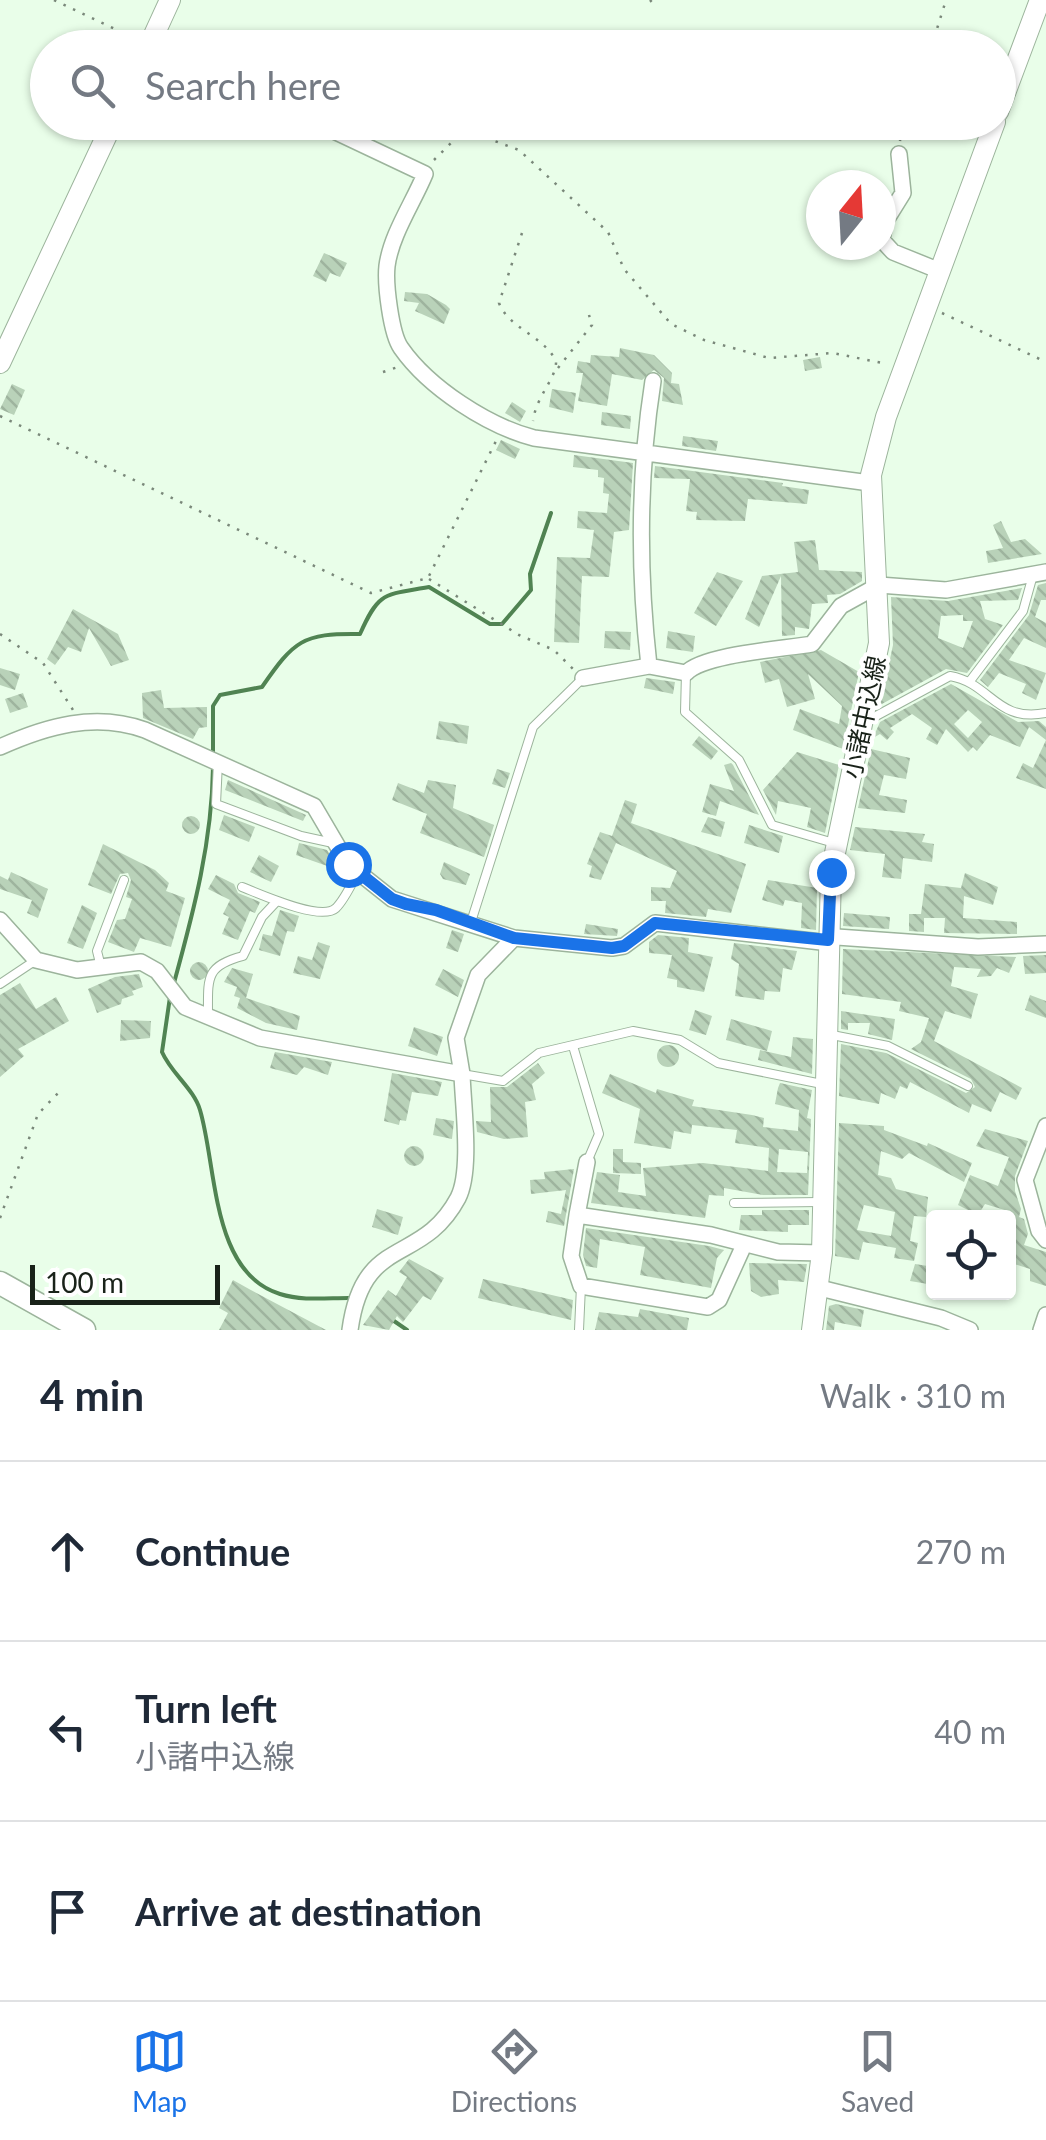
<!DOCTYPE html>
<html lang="en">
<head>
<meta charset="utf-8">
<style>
	:root { --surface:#fff; --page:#f6f6f7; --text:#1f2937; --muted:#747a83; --line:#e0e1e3; --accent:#1a73e8 }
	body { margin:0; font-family:Lato,"Noto Sans JP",sans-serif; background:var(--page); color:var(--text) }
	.controls { position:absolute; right:30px; bottom:30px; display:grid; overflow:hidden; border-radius:10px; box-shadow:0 2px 8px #0004 }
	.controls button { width:90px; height:90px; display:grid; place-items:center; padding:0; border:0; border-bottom:2px solid var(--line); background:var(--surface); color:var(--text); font:50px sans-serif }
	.compass { position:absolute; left:806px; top:170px; width:90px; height:90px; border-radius:50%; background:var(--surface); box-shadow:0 2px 8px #0004; rotate:18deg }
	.scale { position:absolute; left:30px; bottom:25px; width:190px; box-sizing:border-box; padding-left:10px; border:5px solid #192219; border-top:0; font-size:28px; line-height:35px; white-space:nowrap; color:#192219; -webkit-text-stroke:8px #fff; paint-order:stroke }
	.stop { position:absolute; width:30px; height:30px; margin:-22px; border:8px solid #1a73e8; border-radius:50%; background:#fff }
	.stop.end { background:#1a73e8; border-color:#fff; box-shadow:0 2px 10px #0008 }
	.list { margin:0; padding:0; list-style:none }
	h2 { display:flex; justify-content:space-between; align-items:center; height:130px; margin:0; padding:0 40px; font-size:42px }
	h2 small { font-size:32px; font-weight:400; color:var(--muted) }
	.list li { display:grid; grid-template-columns:65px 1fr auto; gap:30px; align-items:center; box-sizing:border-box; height:180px; padding:0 40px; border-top:2px solid var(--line) }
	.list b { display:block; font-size:38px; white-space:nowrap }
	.list p { margin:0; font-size:32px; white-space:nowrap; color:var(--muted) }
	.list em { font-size:32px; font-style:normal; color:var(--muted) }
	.icon { flex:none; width:55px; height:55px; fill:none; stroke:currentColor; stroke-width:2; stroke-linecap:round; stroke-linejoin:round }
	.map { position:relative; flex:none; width:1046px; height:1330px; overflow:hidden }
	.search { position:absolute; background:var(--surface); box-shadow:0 2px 8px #0004; left:30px; right:30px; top:30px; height:110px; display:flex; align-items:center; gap:25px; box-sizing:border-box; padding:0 35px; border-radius:55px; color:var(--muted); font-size:38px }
	.sheet { height:670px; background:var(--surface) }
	nav { display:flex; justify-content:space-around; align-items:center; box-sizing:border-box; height:140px; border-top:2px solid var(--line); background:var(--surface); font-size:28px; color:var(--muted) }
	nav a { display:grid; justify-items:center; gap:5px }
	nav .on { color:var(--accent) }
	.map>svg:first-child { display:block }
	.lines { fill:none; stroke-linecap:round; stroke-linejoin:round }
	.stream { stroke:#508352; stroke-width:4 }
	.building { fill:url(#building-back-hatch); fill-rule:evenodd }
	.lane-casing { stroke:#9cb49c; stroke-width:10 }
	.street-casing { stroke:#9cb49c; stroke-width:18 }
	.secondary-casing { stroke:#9cb49c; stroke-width:22 }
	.primary-casing { stroke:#9cb49c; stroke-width:25 }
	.path { stroke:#7a887a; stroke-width:2.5; stroke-dasharray:2.5 8; stroke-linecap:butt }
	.lane { stroke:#fff; stroke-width:8 }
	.street { stroke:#fff; stroke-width:15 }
	.secondary { stroke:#fff; stroke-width:20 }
	.primary { stroke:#fff; stroke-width:22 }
	.route { stroke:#1a73e8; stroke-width:12 }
	.labels { text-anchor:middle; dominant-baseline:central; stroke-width:8; stroke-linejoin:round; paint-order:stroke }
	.street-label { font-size:25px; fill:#192219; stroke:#fff }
</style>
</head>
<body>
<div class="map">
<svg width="1046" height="1330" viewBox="0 0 1046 1330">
	<defs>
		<pattern id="building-back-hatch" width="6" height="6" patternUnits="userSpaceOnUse" patternTransform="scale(2.5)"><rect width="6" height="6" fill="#b9d2b9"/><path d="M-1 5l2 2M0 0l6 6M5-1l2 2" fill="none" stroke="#9eb49e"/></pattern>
	</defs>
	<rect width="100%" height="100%" fill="#e9fee9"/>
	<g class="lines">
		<path class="stream" d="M213,757v-51l7,-11 42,-8c32,-46 40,-54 98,-53 19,-43 24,-39 69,-47l61,37h12l29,-34 -1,-16 21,-61
			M174,983c20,-73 38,-141 39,-216
			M170,997l-8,55c9,21 32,37 38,58 17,57 11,163 80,184 22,7 46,4 69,4
			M394,1321l13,9"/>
	</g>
	<path class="building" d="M324,253l23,10 -7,14 -10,-4 -4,9 -13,-6z
		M405,292l22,2 19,11 4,4 -6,15 -29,-13 4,-8 -15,-2z
		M620,348l34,7 18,18 -1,10 8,1 4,21 -21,-4 2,-23 -10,-8 -12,10 -30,-6 -5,32 -29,-5 5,-28h-7l2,-12 12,2 1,-8 28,2z
		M820,357l2,11 -17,3 -2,-11z
		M12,384l13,6 -11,25 -14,-6z
		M552,389l24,4 -3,20 -24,-6z
		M512,402l14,9 -6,11 -15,-9z
		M602,412l29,4 -1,13 -29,-4z
		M683,436l35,5 -2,10 -34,-5z
		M501,440l19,9 -5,10 -19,-9z
		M574,455l59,8 -4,67 -15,2 -5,45 -27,-1 -3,67 -25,-1 3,-85 33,1 4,-28 -17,-2 1,-17 29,2 2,-19 -6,-1 1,-15 -6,-1v-7l-25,-3z
		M655,466l128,17 -1,3 27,4 -2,14 -59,-5 -3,22 -49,-1 1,-8 -11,-1 4,-32 -36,-1z
		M1001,521l10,21 14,-3 17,15 -54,9 -2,-12 17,-3 -10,-23z
		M815,540l4,30 43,2v9l-22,13 -13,1 1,8 -16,1 -3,25 -14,-2v8l-13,1 -1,-60 -22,51 -14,-8 17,-43 36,-4 -4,-30z
		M717,572l26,9 -27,45 -22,-13z
		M1046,583v17h-5l-6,17 11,6v25l-22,-10 -15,22 37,13 -10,27 -14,-7 4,-9 -27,-11 -11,14 -8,-7 49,-65 9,-30z
		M1022,588l-4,12 -38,1 5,18 18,6 -36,48 -21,-4 -66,36 13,-60 -2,-48 57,4zM963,615v6h10l-10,27 -25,-10 3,-22z
		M73,609l45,25 11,26 -18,6 -22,-38 -8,24 -13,-5 -13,18 -8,-6z
		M605,631l26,1 -1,18 -26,-2z
		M668,631l27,5 -2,16 -27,-4z
		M821,650l38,22 -16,77 -50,-19 7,-21 39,15 3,-18 -34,-32 7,25 -28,8 -8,-28 -14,4 -5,-21z
		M0,668l20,6 -5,16 -15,-5z
		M646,678l29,4 -2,12 -29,-6z
		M951,684l67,38 21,-1 7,6v13l-17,-13 -9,20 -30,-12 -13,16 -4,-4 -5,5 -22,-23 -9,16 -11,-6 6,-11 -20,-14 -22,14 4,4 -7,8 -7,-6 -7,4 7,-16zM968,710l14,12 -14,16 -14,-14z
		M161,690l3,18 43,-1v20l-8,1 -6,11 -50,-21 -1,-25z
		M23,693l5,14 -18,6 -5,-14z
		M439,721l30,5 -2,18 -31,-5z
		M699,736l19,15 -7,9 -19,-15z
		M1046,740v49l-30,-11 7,-15 10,5z
		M871,749l39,9 -4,21 -22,-4 -5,20 28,5 -2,13 -47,-5z
		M797,752l42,13 -14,68 -18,-6 4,-19 -33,-7 -2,14 -13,-25z
		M731,763l2,2 26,50 -39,-14 -4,15 -14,-4 8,-28 24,7 -10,-26z
		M497,769l13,4 -5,15 -13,-4z
		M228,780l78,35 -3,6 -78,-31z
		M428,780l28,5 -3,23 41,17 -10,32 -64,-24 7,-19 -35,-14 6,-17 26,10z
		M625,800l12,4 -6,19 115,41 -15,49 -23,-4 -2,8 -41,-4 1,-12h-15v-14l19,1 7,-17 -61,-28 -15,37 -12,-3 3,-11 -5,-2 13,-32 12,4z
		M224,815l31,12 -6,15 -30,-12z
		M182 825a9 9 0 1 1 18 0a9 9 0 1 1-18 0Z
		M708,817l17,5 -4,15 -20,-5z
		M749,825l34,11 -4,17 -35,-10z
		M855,827l70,7 -3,8 12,2 -2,18 -29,-4 -2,21 -19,-2 3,-23 -35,-4z
		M299,843l28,7 6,10 -3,7 -34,-12z
		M103,844l52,26 14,13 -3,8 19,7 -14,49 -31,-9 -6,14 -26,-10 9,-22 8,-1 7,-20 -6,-2 5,-17 -3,-7 -8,1 -9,20 -23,-9z
		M259,855l20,11 -8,16 -21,-10z
		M444,862l26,12 -4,11 -23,-6 -3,-5z
		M11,872l37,17 -10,29 -11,-5 5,-13 -32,-11v-13l8,4z
		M965,873l33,14 -5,18 -29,-9 -1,22 54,4v12l-73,-1 1,-15h-21v14l-15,-1v-17h12l4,-30 36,4z
		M216,875l18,9 4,9 22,9 -5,11 -5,-2 -12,29 -16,-6 7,-17 -6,-3 7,-14 -22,-11z
		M768,880l49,8 -1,42 -15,-2 1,-25 -17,-3 -2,6 -21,-6z
		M82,905l15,8 -14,36 -16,-6z
		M280,910l19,6 -5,16 -7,-1 -7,25 -21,-6 4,-16 9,2z
		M844,913l46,4 -1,12 -46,-3z
		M586,924l32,5 -1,7 -33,-2z
		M452,930l12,4 -6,18 -12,-4z
		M658,935l31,3 -1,14 25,5 -9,35 -27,-5v-7l-10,-2 5,-23 -23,-2v-11z
		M318,942l12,4 -10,33 -27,-6 5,-17 14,4z
		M734,943l63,8 -5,19 -9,-2 -3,24 -15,-1 -1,9 -29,-4 4,-32 -8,-5z
		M843,949l173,8 -7,16 -12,-5 -6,8 -14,1 4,-8 -27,-2 -3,19 27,8 -4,13 -3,12 -26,-8 -11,30 88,47 -6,12 -16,-8 -9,20 -19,-8 -3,9 -59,-31 -3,7 -7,-3 -5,13 -14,-6 -2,11 -40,-8 2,-52 45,9 80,40 9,-6 -4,-8 -60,-30 10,-7 8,-24 -30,-7 2,-9 -59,-8z
		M1046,955v18l-21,1 -2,-18z
		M190 971a9 9 0 1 1 18 0a9 9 0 1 1-18 0Z
		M232,968l21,6 -7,24 54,18 -3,14 -31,-7 -29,-15 3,-10 -6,-2 3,-9 -13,-5z
		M443,969l21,11 -6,17 -23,-12z
		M139,974l4,13 -11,4 2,4 -12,4 -1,5 -24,9 -9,-24 27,-12z
		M20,983l16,26 20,-12 13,24 -51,28 6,7 -24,21v-82z
		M1030,995l16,6v17l-21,-8z
		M695,1010l17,6 -6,19 -17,-5z
		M841,1011l54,8 -3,21 -24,-6 2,-11h-22v7l-7,-1z
		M731,1019l41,12 -5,20 -41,-11z
		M121,1020l30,1 -1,17 -30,3z
		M414,1027l29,10 -6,19 -29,-10z
		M793,1037l20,2 -1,35 -54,-14 2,-10 31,7z
		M657 1056a11 11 0 1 1 22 0a11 11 0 1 1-22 0Z
		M275,1052l57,10 -4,13 -24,-8 -7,8 -27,-7z
		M538,1063l7,10 -13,11 4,16 -11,2 3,35 -24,2 -27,-7 -1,-11 15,1 -1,-35h17z
		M392,1073l50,9 -4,14 -26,-4 -6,29 -6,-1 -1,5 -15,-4z
		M610,1074l46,19 1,-4 37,11 -2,6 60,9 12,3 -1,9 35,4 1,-21 -24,-6 3,-16 2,-5 32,7 -5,28 4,1 -3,76h-45l-39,-7v8l-15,-1 -4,23 -114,-15 6,-31 23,3 -2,17 28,4 -3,-28 60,-5 65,8 1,-23 -34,-5 2,-13 -45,-5 -1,9 -17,-3 -3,18 -37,-6 6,-34 -38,-16zM779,1149l29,3 -1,21 -30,-1z
		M436,1118l18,3 -2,18 -19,-4z
		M839,1123l45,3v4l43,16 1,-3 44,20 -8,19 -55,-29 -7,6 -21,-8 -3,24 13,3 5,11 32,8 -2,20 -12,-1 -4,25 8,2 -4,18 -20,-3 2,-10 -33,-6 -4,18 -24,-4zM864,1205l31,7 -4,24 -34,-6z
		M985,1129l43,12 -13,35v15l6,18 -2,8 5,2 4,15 -4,11 22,7v34l-16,-5v-12l-22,-7v-51l-23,-7 -7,11 -20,-10 12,-30 28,11 11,-29 -33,-11z
		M404 1156a10 10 0 1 1 20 0a10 10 0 1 1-20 0Z
		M613,1149h10v13l18,1v11l-28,-1z
		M574,1169l-10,57 -18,-4 2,-11 13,3 5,-24 -35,4 -1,-14 15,-1 -1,-7z
		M377,1209l26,8 -5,18 -26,-8z
		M762,1210h47v15h-21v7l-49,-2 2,-15h21z
		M586,1228l123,18 15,4 -7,8 -6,30 -71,-13 5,-28 -45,-8 -3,29 -11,-2 -3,-11z
		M409,1259l35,19 -13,22 -8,-4 -20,26 -6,-6 -8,14 -26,-5 25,-35 8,6 11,-19 -8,-5z
		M749,1263l58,1 -3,18 -26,-2 1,14 -18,3 -10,-6z
		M915,1264l19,3v18l-24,-4z
		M483,1279l90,21 -2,20 -93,-22z
		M233,1280l16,9 77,41h-107l9,-17 -9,-5z
		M836,1304l28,6 -3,17 -26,-5 -1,8h-8l3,-24z
		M640,1309l49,9 -2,12h-92l4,-18 39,5z"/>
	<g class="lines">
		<defs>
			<path id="lane" d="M686,673l-1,39 54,48 33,65 62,18
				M970,681l53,-70 10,-36
				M865,722l85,-46c41,7 46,47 96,37
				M218,762l-2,42 85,32 32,7
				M242,887c18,7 79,35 94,21 9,-9 16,-25 22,-36
				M471,922l62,-195 50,-49
				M101,967l-4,-16 27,-71
				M0,984l36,-24
				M208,1015c0,-37 -3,-49 35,-59l19,-39 15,-16
				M827,1034l61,12 80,40
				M573,1046l26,88 -12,28
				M462,1074l41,7 36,-28 94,-22 47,9 38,23 104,21
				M734,1203l86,-1
				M579,1330l2,-44"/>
			<path id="street" d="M315,122l110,52c-12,29 -34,61 -38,92 -2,18 4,68 14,82 28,40 87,78 133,90l336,45
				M899,154l4,39 -18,29 -3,18 11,12 47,19
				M653,381c-15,96 -15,188 -4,285l37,7c18,-19 98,-24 126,-29l29,-38 38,-21 67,5 100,-18
				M583,678l66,-12
				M0,747c47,-21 95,-35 145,-17l169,76 34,58 44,35 122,39
				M0,920l36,40 41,10 64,-8 16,9 28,36 75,31 202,36 -6,-36 22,-63 36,-37 98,10 12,-2 31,-23 166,19 16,-5 141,10 68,-3
				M1046,1126l-21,54 14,51 7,9
				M587,1162l-10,53 134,20 67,17 44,1
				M577,1215l-6,41 10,30 127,21 11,-7 25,-55
				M820,1288l121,30 29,12
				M350,1330c13,-97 71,-63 108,-132 14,-27 5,-92 4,-124
				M1041,1330l5,-15"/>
			<path id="secondary" d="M148,48l22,-48
				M998,112l42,-112
				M0,363l113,-241
				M812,1330l10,-77 9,-381 48,-229 -8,-168 15,-58 109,-295"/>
			<path id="primary" d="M0,1283l84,47"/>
		</defs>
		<use href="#lane" class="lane-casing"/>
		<use href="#street" class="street-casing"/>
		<use href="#secondary" class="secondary-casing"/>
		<use href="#primary" class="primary-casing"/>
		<path class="path" d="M54,0l80,38
			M650,0l6,7
			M931,48l15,-48
			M900,141l2,-19
			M434,160l25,-25 14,-2 46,17 89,82 16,37 47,55 33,16 65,18 64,-5 54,11
			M522,233l-23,70c10,26 44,32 57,58 1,17 -20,35 -23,60
			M942,313l104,49
			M558,368l34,-43 -3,-10
			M383,372l15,-5
			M0,416l371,177 57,-15 68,-137
			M429,579l90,56 35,15 20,20
			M0,634l43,29 30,47
			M0,1218l38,-104 23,-24"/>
		<use href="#lane" class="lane"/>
		<use href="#street" class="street"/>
		<use href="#secondary" class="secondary"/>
		<use href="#primary" class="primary"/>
	</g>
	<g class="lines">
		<path class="route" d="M348,864l44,35 14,5 30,6 78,28 98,10 12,-2 31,-23 173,17 3,-68"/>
	</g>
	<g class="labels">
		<g class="street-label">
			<text transform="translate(863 717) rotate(-78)">小諸中込線</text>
		</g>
	</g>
</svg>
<div class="controls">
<button><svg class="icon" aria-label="locate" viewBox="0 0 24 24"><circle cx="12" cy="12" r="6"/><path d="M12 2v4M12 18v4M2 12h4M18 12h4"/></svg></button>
</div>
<svg class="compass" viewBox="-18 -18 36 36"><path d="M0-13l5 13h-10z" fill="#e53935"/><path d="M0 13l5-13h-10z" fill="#747a83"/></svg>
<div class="scale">100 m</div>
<div class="stop" style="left:348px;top:864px"></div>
<div class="stop end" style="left:831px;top:872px"></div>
<div class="search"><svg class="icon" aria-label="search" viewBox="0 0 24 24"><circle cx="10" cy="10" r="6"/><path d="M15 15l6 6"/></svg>Search here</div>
</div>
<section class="sheet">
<h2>4 min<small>Walk · 310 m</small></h2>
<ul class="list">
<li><svg class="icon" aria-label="ahead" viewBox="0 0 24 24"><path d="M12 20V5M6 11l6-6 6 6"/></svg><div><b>Continue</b></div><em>270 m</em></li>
<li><svg class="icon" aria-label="left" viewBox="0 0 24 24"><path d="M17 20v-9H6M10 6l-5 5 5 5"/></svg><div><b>Turn left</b><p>小諸中込線</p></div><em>40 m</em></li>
<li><svg class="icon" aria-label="arrive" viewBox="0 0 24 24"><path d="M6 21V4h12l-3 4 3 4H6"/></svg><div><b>Arrive at destination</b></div></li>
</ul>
</section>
<nav>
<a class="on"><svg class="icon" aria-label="map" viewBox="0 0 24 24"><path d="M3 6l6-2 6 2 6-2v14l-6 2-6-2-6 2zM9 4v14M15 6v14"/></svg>Map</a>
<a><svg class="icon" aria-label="directions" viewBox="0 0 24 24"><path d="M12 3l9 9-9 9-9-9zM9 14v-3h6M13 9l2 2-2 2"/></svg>Directions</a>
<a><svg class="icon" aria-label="saved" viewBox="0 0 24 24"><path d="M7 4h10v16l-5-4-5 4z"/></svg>Saved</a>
</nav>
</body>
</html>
